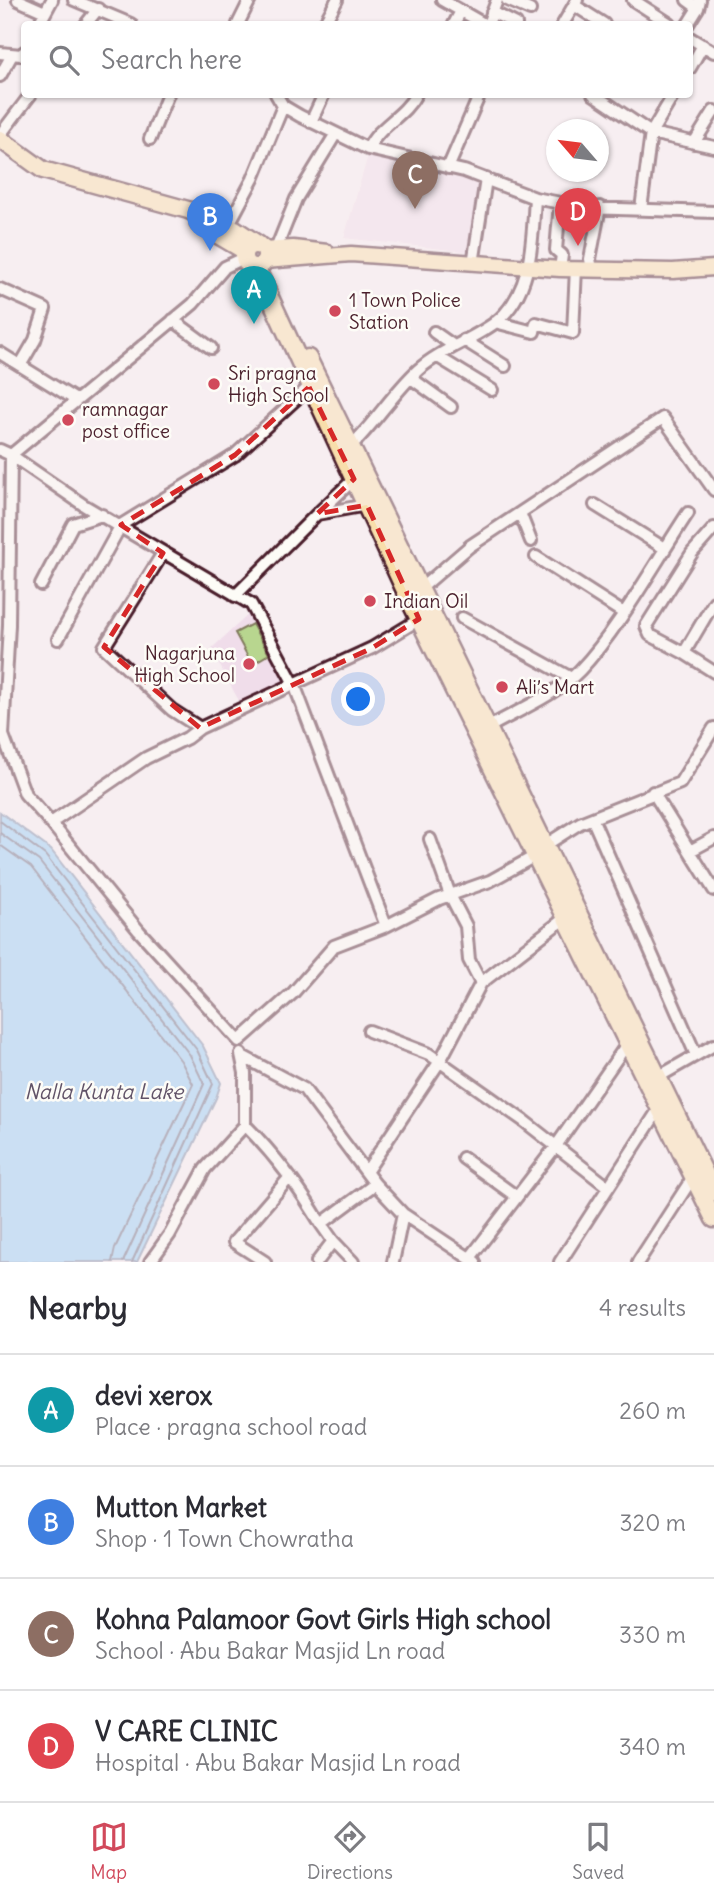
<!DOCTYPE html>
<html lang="en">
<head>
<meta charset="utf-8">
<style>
	:root { --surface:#fff; --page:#f2f2f3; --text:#2b2b33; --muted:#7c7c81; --line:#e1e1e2; --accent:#d1495b }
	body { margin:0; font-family:Delius,sans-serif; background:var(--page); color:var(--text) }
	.compass { position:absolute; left:546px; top:119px; width:63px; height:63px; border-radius:50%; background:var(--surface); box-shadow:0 2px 5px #0004; rotate:298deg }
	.you { position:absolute; left:359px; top:700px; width:24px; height:24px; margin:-18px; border:5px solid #fff; border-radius:50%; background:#1a73e8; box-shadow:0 0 0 10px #1a73e833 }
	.badge { display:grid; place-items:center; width:46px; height:46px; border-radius:50%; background:var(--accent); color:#fff; font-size:23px; font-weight:700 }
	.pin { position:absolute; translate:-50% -58px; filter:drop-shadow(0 2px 4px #0008) }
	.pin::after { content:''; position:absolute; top:37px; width:24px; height:21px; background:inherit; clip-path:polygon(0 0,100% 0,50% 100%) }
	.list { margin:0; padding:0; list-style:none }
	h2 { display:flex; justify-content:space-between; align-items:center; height:91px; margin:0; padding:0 28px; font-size:30px }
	h2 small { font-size:23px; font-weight:400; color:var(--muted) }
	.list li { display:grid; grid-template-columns:46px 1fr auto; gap:21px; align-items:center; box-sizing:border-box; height:112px; padding:0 28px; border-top:2px solid var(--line) }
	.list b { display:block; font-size:26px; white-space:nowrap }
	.list p { margin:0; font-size:23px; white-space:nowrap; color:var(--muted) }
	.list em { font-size:23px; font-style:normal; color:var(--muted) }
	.icon { flex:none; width:38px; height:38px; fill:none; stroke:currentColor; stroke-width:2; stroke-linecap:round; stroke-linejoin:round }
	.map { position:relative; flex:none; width:714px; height:1262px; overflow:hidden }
	.search { position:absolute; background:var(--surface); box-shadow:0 2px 5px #0004; left:21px; right:21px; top:21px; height:77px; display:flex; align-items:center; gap:18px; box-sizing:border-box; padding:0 24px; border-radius:7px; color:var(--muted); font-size:26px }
	.sheet { height:539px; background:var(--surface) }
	nav { display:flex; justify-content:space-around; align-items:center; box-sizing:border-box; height:98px; border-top:2px solid var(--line); background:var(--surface); font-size:19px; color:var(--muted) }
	nav a { display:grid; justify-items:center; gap:4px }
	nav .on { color:var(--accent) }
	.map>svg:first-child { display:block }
	.built { fill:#f0ddea }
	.green { fill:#b8d68f; stroke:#817a5d; stroke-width:2 }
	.water { fill:#96cdf5; stroke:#7887a4; stroke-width:2 }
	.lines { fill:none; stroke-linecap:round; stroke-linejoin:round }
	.shore { stroke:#68657c; stroke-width:2 }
	.minor-casing { stroke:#4a1f2b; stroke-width:16 }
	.major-casing { stroke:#4a1f2b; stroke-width:19 }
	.highway-casing { stroke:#4a1f2b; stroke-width:21 }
	.minor { stroke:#fdfcf7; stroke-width:10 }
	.major { stroke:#f8deab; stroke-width:14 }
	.highway { stroke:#f8deab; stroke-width:16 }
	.marked { fill:none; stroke:#d62828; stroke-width:5; stroke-dasharray:14 9; stroke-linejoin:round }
	.poi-dot { fill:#d1495b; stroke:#fdfcf7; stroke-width:2.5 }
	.labels { text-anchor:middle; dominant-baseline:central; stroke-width:5; stroke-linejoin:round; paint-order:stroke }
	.poi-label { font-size:19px; fill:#4a1f2b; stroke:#fdfcf7; text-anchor:start }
	.water-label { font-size:21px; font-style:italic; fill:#615368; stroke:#fdfcf7 }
</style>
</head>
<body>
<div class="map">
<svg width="714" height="1262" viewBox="0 0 714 1262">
	<rect width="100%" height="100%" fill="#f7eef1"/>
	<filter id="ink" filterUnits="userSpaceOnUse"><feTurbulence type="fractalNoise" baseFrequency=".0143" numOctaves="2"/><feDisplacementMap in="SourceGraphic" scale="14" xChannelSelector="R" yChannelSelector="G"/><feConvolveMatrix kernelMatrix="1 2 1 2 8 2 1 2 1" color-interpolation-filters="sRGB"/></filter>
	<g filter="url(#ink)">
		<path class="built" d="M369,152l113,29 -12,71 -126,-14z
			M250,613l38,66 -49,22 -28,-52z"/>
		<path class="green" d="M252,624l17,30 -17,10 -17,-31z"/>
		<path class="water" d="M0,812l51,38 152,196 18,37 -5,15 -79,164h-137z"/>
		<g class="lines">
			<path class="shore" d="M0,821l45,34 152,195 16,34 -81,178
				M0,833l39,28 151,194 14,29 -81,178
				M0,845l31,22 150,194 12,23 -78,164 -3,14"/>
			<defs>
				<path id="minor" d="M18,0l27,12
					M74,0l57,24
					M442,0l42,24
					M507,0l23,10
					M633,0l37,24
					M687,0l11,8 2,-8
					M574,5l30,19
					M492,12l24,12
					M490,19l7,-19
					M39,24l13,-24
					M86,24l12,-15
					M238,24l12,-24
					M324,24l13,-24
					M454,24l7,-13
					M563,24l14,-24
					M688,24l10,-16
					M690,38l24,14
					M0,53l21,2 3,-3
					M690,68l13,-23
					M0,76l12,-21
					M276,94l7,12 17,10 68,33 96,22 71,27 51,10 128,4
					M593,94l58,39 23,-39
					M311,122l13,-28
					M0,135l31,-41
					M150,139l18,-45
					M694,143l20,-32
					M368,149c10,-23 36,-32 48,-55
					M448,168l32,-74
					M560,203l-4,47 6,5 -2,14
					M641,209l10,-76 63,14
					M228,226l25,-47 30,-73
					M276,249l20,-50 39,-64
					M473,264l13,-85
					M592,269l-2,-10 10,-52
					M0,289l45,20 -10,31 -14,24
					M173,320l38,28
					M495,322l39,10 2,-9 37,10 3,-65
					M434,332l20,14
					M464,340l41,26
					M0,353l76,47
					M438,357l54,33
					M411,378l40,29
					M350,447c25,-24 43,-54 68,-77 22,-20 54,-30 78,-48 37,-30 36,-81 39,-124
					M0,450l11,5 182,-151 32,-37 19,-9
					M11,455l-2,170 -6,110 22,59 26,29 95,-65 41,-20 13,-10 -28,-18 -68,-63 59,-94
					M11,455l74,51 166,98 43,80 78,-36 51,-31
					M595,505l69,43
					M520,513l11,28
					M317,514l37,-35
					M536,557l86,55
					M41,585l32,-61 29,-9
					M419,590l51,-44 193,-128 51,72
					M235,596l82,-82 50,-9
					M714,602l-30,51 30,19
					M462,618l109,60
					M58,639l63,-114 114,-70 74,-68
					M684,653l-34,-18 -4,-9 46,-73 22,-25
					M489,727c30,-17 67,-32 91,-57 39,-41 76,-109 108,-157
					M200,728l94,-44 92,242
					M653,792l61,98
					M592,818l104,237
					M51,823l88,108 100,110 54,-48 41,-47 52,-20 53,-27 51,-18 45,-25
					M430,839l20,56 16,31 3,34 12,23
					M544,846l36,-23 100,-40 34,-55
					M690,851l24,-13
					M369,1031l60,23 95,67 84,66
					M241,1054l4,19v52c30,30 54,62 76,99l54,-40
					M242,1056l62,33 71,95 28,30 72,48
					M658,1077l56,-32
					M463,1158l54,39
					M366,1172l74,-111 41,-78 84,-65
					M333,1241l20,21
					M470,1258l86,-112 71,-102
					M150,1262l20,-28 35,-65 40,-44
					M265,1262l-31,-20 56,-65
					M317,1262l16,-21 -12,-17
					M393,1262l10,-48
					M560,1262l99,-153
					M638,1262l55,-85"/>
				<path id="major" d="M265,250l28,-2 34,4
					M265,261l86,-7 209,15 113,2 41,-3"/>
				<path id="highway" d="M0,139l43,31 145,40 47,19 24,16
					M199,224l46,27
					M244 256a11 11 0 1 1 22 0a11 11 0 1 1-22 0Z
					M256,267l151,328 307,624
					M308,358l406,834"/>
			</defs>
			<use href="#minor" class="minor-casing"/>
			<use href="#major" class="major-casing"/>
			<use href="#highway" class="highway-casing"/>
			<use href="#minor" class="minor"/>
			<use href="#major" class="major"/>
			<use href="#highway" class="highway"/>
		</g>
	</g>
	<path d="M0 0H714V1262H0ZM309,387l45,92 -37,35 50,-9 52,114 -47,29 -172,80 -96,-81 59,-94 -42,-28 114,-70z" fill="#f7eef1" fill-opacity=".55" fill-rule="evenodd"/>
	<path class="marked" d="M309,387l45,92 -37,35 50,-9 52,114 -47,29 -172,80 -96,-81 59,-94 -42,-28 114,-70z"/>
	<g class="poi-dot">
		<circle cx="335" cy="311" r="7"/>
		<circle cx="214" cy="384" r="7"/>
		<circle cx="68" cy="420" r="7"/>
		<circle cx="370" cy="601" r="7"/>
		<circle cx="249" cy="664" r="7"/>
		<circle cx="502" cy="687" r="7"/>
	</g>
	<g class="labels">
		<g class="poi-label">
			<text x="349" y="300">1 Town Police<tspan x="349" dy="22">Station</tspan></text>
			<text x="228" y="373">Sri pragna<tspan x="228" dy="22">High School</tspan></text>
			<text x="82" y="409">ramnagar<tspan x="82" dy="22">post office</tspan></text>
			<text x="384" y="601">Indian Oil</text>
			<text x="235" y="653" text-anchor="end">Nagarjuna<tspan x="235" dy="22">High School</tspan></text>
			<text x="516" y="687">Ali’s Mart</text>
		</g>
		<g class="water-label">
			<text x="104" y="1091">Nalla Kunta Lake</text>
		</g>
	</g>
</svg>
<svg class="compass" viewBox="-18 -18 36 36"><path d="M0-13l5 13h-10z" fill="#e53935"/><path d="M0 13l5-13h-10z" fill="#7c7c81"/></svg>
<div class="you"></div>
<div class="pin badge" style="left:254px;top:324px;background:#0f9aa8">A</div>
<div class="pin badge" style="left:210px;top:251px;background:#3f7fe0">B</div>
<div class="pin badge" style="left:415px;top:209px;background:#8d6e63">C</div>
<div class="pin badge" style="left:578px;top:246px;background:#e0444e">D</div>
<div class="search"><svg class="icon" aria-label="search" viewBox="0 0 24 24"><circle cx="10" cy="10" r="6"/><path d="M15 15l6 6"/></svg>Search here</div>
</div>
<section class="sheet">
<h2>Nearby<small>4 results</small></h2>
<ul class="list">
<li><span class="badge" style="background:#0f9aa8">A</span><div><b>devi xerox</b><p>Place · pragna school road</p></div><em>260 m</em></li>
<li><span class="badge" style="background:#3f7fe0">B</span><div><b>Mutton Market</b><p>Shop · 1 Town Chowratha</p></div><em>320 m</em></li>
<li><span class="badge" style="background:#8d6e63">C</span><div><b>Kohna Palamoor Govt Girls High school</b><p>School · Abu Bakar Masjid Ln road</p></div><em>330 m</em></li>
<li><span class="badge" style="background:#e0444e">D</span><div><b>V CARE CLINIC</b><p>Hospital · Abu Bakar Masjid Ln road</p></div><em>340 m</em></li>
</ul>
</section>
<nav>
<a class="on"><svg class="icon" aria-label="map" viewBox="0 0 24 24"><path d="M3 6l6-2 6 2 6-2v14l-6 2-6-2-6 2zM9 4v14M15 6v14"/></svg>Map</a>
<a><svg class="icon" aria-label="directions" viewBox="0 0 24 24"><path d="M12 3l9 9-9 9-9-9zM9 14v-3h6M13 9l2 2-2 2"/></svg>Directions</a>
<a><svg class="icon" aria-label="saved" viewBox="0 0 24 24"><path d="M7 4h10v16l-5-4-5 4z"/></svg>Saved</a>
</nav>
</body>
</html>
